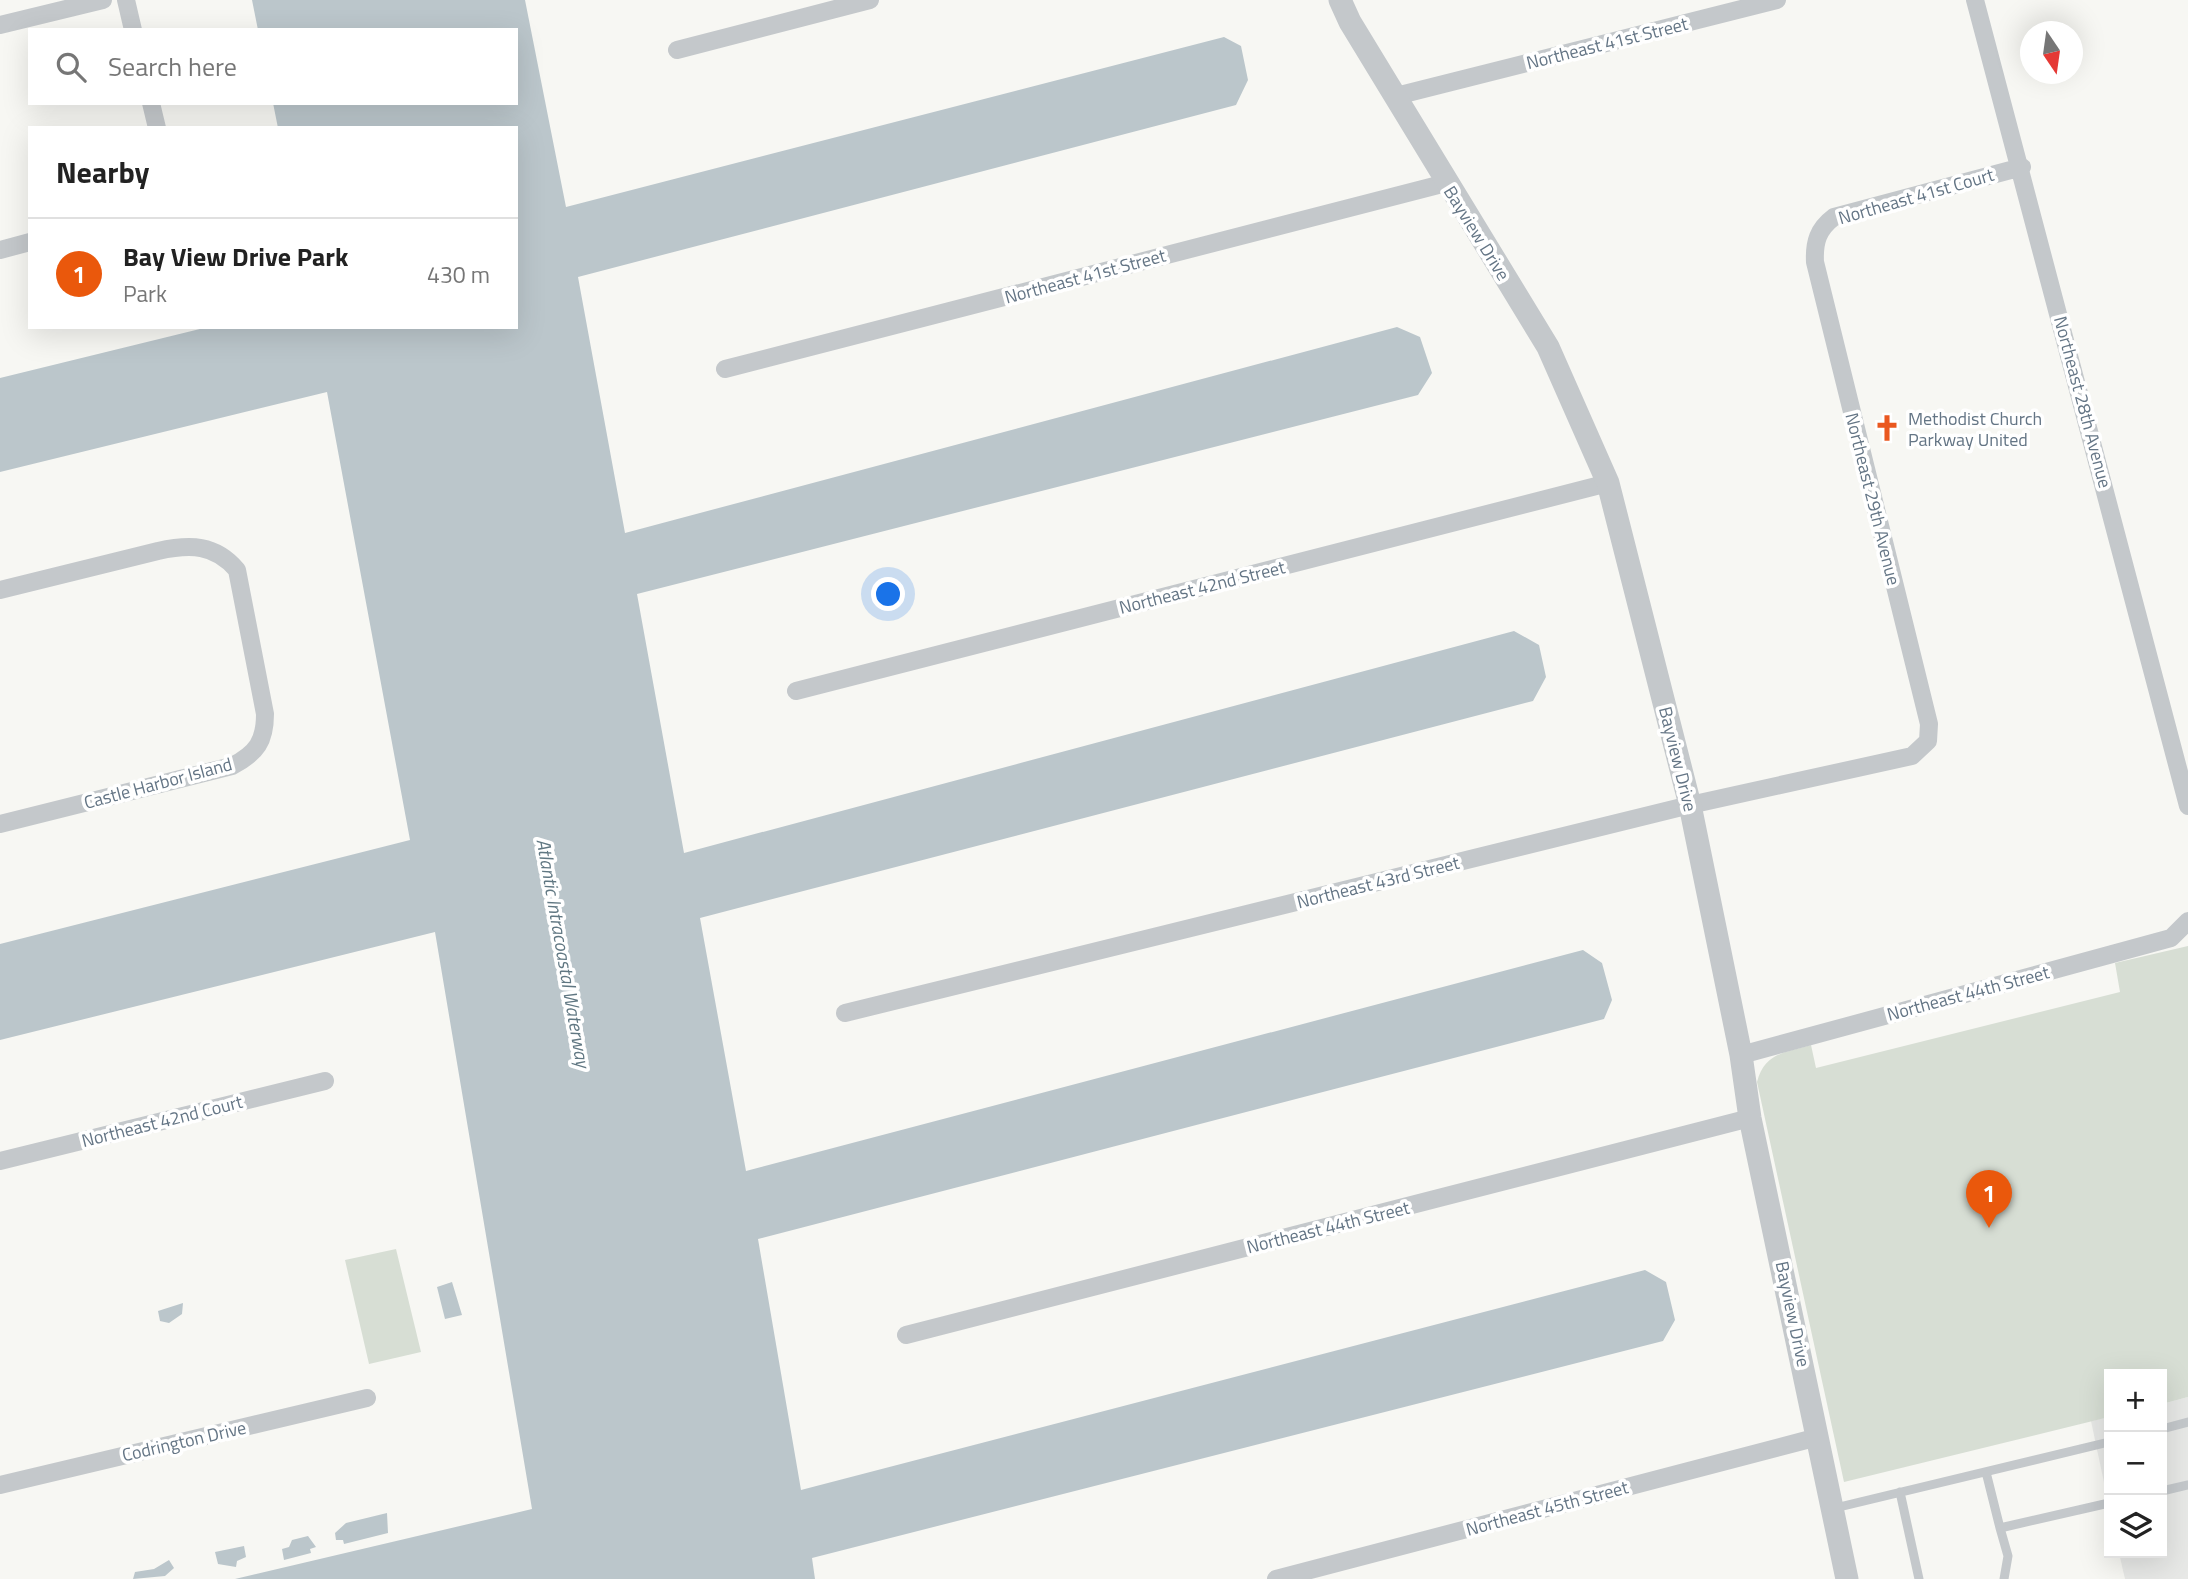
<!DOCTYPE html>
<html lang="en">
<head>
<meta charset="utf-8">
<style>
	:root { --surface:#fff; --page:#f6f6f6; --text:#222; --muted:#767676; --line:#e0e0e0; --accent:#ea580c }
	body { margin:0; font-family:"Titillium Web",sans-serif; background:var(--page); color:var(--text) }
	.controls { position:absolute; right:21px; bottom:21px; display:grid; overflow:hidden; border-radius:0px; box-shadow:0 7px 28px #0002 }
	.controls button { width:63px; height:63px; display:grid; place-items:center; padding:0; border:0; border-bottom:2px solid var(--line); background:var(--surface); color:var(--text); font:35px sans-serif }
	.compass { position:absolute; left:2020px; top:21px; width:63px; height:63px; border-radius:50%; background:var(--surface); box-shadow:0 7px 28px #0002; rotate:167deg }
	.you { position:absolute; left:889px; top:595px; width:24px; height:24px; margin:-18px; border:5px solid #fff; border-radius:50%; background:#1a73e8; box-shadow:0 0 0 10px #1a73e833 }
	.badge { display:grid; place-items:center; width:46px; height:46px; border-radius:50%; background:var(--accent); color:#fff; font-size:23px; font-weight:700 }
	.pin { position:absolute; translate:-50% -58px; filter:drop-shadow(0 2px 4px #0008) }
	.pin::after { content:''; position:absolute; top:37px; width:24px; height:21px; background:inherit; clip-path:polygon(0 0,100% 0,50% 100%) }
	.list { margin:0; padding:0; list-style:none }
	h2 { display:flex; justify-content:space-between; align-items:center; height:91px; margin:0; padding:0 28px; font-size:30px }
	h2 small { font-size:23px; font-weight:400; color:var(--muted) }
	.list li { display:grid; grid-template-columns:46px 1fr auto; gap:21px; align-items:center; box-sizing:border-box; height:112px; padding:0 28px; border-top:2px solid var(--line) }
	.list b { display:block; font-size:26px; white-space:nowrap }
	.list p { margin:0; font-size:23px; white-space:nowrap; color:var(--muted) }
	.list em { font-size:23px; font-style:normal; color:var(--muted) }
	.icon { flex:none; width:38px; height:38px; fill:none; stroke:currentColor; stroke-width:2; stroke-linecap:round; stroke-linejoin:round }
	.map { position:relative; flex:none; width:2188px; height:1579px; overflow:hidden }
	.search { position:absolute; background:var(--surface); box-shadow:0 7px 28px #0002; left:28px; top:28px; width:490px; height:77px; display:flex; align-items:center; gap:18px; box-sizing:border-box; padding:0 24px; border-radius:0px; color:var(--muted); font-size:26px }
	.panel { position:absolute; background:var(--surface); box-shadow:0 7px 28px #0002; left:28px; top:126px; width:490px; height:203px; border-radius:0px }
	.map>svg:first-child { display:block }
	.built { fill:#e7e8e6 }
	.green { fill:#d7ded4 }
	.water { fill:#bbc6cb }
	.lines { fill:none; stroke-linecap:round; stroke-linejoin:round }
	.service { stroke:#c4c8cb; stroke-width:9 }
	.minor { stroke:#c4c8cb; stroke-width:18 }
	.tertiary { stroke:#c4c8cb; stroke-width:23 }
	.labels { text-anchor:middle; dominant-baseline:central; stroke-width:7; stroke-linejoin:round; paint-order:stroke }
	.street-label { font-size:18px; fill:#647585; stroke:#fff }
	.poi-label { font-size:18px; fill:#647585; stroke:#fff; text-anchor:start }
	.water-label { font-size:19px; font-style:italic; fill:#607782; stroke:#fff }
</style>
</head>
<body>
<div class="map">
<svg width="2188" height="1579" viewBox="0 0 2188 1579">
	<rect width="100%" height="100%" fill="#f7f7f3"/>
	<path class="built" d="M2188,1397v182h-63l-6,-26h43v-149z
		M2109,1417v89l-18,-85z"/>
	<path class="green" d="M2188,946v451l-26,7v-30h-53v43l-265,65 -87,-400c8,-30 28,-29 54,-37l5,23 304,-76 -5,-29z
		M396,1249l25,103 -52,12 -24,-104z"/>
	<path class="water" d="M252,0h273l41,207 658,-170 17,9 7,34 -12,25 -658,172 47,256 772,-206 23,10 12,36 -14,22 -781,199 47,259 830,-222 25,14 7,32 -13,24 -833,217 46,253 837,-221 19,13 10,37 -8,19 -846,220 43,251 844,-220 21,12 9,38 -12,21 -851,217 3,21h-580l297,-70 -97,-577 -435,108v-96l410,-104 -83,-448 -327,80v-94l208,-51h308v-199h-238l-5,-25h243v-73h-258z
		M452,1282l10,33 -17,4 -8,-32z
		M183,1303l-1,11 -13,9 -9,-2 -2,-10z
		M387,1513l1,20 -44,11 -1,-4h-7l-1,-7 11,-10z
		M308,1536l8,11 -6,2 1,4 -27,7 -2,-11 7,-2 3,-7z
		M244,1546l2,11 -9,4 -1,6 -18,-3 -3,-12z
		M169,1560l5,8 -9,8 -32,3 2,-7 19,-3z"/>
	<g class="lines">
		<path class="service" d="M2162,1429l26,-7
			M1986,1472l14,56
			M2162,1491l26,-6
			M1900,1492l19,87
			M1835,1508l274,-66
			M2004,1579l4,-23 -8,-28 109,-25"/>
		<path class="minor" d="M126,0l7,30
			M1975,0l213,806
			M0,25l103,-25
			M677,50l193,-50
			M1396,96l381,-96
			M151,103l6,25
			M0,250l30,-8
			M725,369l721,-186
			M0,590l158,-39c32,-7 57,-7 79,19l28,144c0,27 -8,39 -33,52l-232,58
			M796,691l812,-208
			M845,1013l845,-208 222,-49 16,-15 1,-17 -114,-462c-1,-20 3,-33 19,-45l188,-50
			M1741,1055l430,-117 17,-17
			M0,1161l325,-80
			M906,1335l844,-217
			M0,1485l367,-87
			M1276,1579l542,-142"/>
		<path class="tertiary" d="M1340,0l10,22 198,325 60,136 82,322 51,250 9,63 97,461"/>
	</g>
	<defs>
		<symbol id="church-bare" viewBox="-9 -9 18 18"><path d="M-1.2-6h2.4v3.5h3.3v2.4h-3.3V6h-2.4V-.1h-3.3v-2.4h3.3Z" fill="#ea5820" stroke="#fff" stroke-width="2.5" paint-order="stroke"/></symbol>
	</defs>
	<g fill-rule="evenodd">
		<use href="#church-bare" x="1868" y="409" width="38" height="38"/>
	</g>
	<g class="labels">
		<g class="street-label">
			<text transform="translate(1607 43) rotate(-14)">Northeast 41st Street</text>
			<text transform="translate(1916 196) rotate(-16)">Northeast 41st Court</text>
			<text transform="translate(1477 233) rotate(58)">Bayview Drive</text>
			<text transform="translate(1085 276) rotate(-15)">Northeast 41st Street</text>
			<text transform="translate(2083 402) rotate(75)">Northeast 28th Avenue</text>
			<text transform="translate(1873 499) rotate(76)">Northeast 29th Avenue</text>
			<text transform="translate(1202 587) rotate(-14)">Northeast 42nd Street</text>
			<text transform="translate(1678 759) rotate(76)">Bayview Drive</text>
			<text transform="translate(158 783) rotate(-15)">Castle Harbor Island</text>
			<text transform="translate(1378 882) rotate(-14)">Northeast 43rd Street</text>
			<text transform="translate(1968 993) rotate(-15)">Northeast 44th Street</text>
			<text transform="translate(162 1121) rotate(-14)">Northeast 42nd Court</text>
			<text transform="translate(1328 1227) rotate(-14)">Northeast 44th Street</text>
			<text transform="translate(1793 1314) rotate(78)">Bayview Drive</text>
			<text transform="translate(184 1441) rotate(-13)">Codrington Drive</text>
			<text transform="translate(1547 1508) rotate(-15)">Northeast 45th Street</text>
		</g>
		<g class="poi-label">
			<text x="1908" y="418">Methodist Church<tspan x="1908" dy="21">Parkway United</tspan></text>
		</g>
		<g class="water-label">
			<text transform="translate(564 953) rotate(80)">Atlantic Intracoastal Waterway</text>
		</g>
	</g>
</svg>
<div class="controls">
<button>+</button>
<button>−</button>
<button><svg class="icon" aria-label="layers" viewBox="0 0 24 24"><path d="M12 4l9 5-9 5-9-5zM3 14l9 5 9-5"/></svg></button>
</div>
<svg class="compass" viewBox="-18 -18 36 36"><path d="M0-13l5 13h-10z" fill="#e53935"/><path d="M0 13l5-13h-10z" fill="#767676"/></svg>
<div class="you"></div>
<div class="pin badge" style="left:1989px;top:1228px">1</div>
<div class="search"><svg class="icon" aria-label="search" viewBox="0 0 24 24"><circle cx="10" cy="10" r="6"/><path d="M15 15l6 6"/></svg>Search here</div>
<section class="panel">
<h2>Nearby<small></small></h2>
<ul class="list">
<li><span class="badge">1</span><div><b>Bay View Drive Park</b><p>Park</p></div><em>430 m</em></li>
</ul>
</section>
</div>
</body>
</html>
